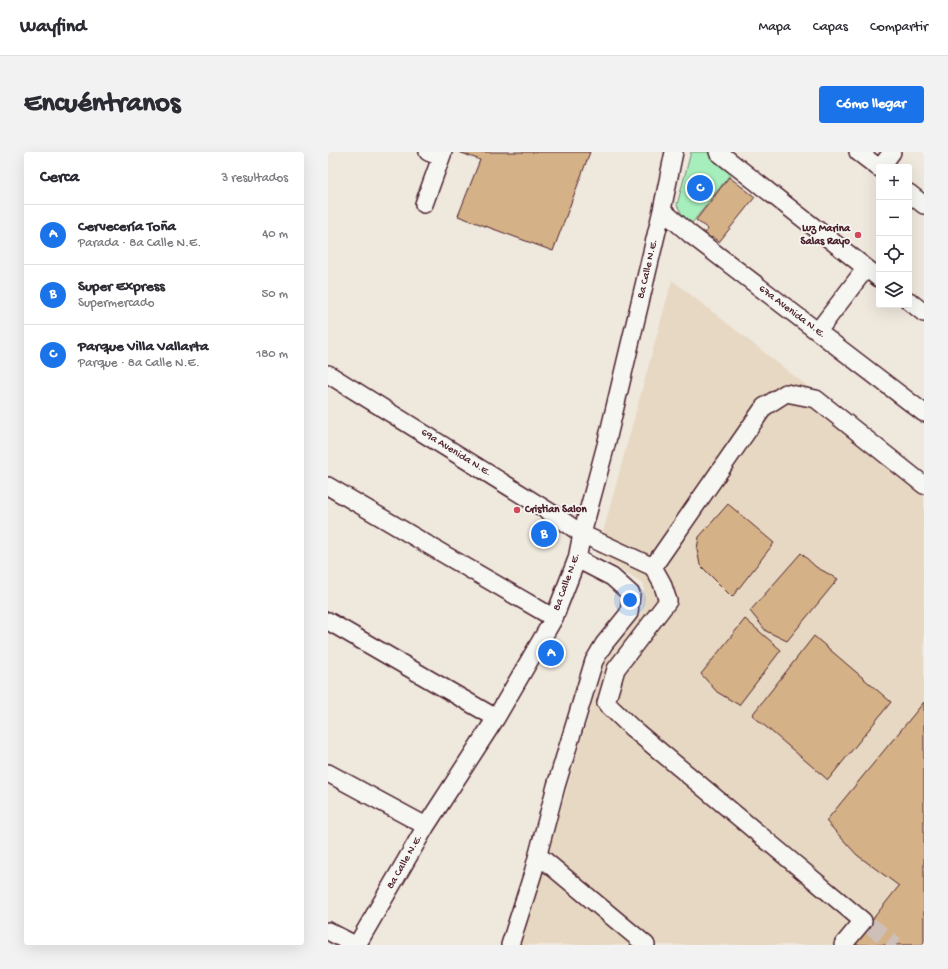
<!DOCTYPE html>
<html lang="es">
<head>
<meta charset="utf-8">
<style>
	:root { --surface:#fff; --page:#f2f2f3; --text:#2b2b33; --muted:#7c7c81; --line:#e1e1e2; --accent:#1a73e8 }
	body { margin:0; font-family:"Gochi Hand",sans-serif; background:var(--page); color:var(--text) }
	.controls { position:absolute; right:12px; top:12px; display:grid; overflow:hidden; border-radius:4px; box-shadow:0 4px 16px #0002 }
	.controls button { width:36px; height:36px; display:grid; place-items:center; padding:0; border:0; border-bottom:1px solid var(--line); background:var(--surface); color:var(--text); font:20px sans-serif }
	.you { position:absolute; left:302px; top:448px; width:14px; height:14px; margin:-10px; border:3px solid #fff; border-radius:50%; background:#1a73e8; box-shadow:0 0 0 6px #1a73e833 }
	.badge { display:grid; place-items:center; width:26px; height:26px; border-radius:50%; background:var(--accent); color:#fff; font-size:13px; font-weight:700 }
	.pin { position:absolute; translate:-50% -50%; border:2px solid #fff; box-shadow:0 1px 4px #0006 }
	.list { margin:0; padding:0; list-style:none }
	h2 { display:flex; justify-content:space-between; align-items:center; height:52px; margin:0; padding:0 16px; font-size:17px }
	h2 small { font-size:13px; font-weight:400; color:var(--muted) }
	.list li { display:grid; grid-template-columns:26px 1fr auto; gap:12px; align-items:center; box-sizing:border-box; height:60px; padding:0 16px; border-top:1px solid var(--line) }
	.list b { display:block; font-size:15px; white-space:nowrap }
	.list p { margin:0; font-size:13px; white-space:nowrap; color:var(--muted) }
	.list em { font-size:13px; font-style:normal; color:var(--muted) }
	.icon { flex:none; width:22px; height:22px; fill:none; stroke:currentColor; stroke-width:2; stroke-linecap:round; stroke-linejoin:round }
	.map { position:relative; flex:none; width:596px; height:793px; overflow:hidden; border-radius:4px }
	header { display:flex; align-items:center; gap:24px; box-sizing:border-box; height:56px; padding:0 20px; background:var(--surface); border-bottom:1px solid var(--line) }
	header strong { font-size:19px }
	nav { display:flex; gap:22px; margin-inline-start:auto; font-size:14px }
	.intro { display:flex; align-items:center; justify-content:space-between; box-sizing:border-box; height:96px; padding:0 24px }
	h1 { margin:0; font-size:28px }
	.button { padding:10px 18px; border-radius:4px; background:var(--accent); color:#fff; font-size:14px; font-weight:700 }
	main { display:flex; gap:24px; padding:0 24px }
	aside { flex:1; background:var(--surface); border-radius:4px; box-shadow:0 4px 16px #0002 }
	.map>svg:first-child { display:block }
	.built { fill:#e7d8c3 }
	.green { fill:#a6eebb; stroke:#788673 }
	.building { fill:#d5b187; stroke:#4a1f2b }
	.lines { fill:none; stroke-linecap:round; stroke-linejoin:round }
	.minor-tunnel { stroke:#cec0b9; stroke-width:17; stroke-dasharray:17 8; stroke-linecap:butt }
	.minor-casing { stroke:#4a1f2b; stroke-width:20 }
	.minor { stroke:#f6f6f2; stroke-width:17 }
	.poi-dot { fill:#d1495b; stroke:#f6f6f2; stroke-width:1.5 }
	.labels { text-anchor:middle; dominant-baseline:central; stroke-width:3.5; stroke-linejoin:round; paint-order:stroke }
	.poi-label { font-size:11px; font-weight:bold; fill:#4a1f2b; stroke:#f6f6f2; text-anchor:end }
	.street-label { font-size:11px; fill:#4a1f2b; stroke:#f6f6f2 }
</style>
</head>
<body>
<header>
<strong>Wayfind</strong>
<nav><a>Mapa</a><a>Capas</a><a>Compartir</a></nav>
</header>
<div class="intro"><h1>Encuéntranos</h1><a class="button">Cómo llegar</a></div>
<main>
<aside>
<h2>Cerca<small>3 resultados</small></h2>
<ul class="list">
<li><span class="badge">A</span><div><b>Cervecería Toña</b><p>Parada · 8a Calle N.E.</p></div><em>40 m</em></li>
<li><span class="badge">B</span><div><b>Super Express</b><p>Supermercado</p></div><em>50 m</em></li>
<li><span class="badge">C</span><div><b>Parque Villa Vallarta</b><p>Parque · 8a Calle N.E.</p></div><em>180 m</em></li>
</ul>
</aside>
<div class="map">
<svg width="596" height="793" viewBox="0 0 596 793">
	<rect width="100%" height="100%" fill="#efe8dd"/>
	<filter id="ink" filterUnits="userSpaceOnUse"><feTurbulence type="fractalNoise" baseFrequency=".025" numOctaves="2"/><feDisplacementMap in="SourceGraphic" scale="8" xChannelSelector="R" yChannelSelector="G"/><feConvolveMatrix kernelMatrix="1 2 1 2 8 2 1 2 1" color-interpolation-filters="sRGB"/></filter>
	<g filter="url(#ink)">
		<path class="built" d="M344,128l252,198v467h-412l38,-100 55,-183 38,-53 1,-25 -47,-30z"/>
		<path class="green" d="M363,0h17l24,20 -40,51 -9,-7 -6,-11z"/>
		<path class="building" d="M131,0h131l-37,99 -95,-35 22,-56z
			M401,25l26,20 -36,45 -7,-5 -3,4 -6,-5 5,-7 -12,-9z
			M400,352l46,39 -42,54 -32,-32 -3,-16 2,-12z
			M473,401l15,14 22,12 -51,62 -21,-10 -16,-20z
			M417,467l36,31 -42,55 -22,-13 -16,-18z
			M486,484l77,66 -63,78 -76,-65z
			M596,550v243h-72l47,-59 -42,-31 -31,-34z"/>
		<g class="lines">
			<path class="minor-tunnel" d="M541,773l27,20"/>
			<defs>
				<path id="minor" d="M100,0l13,5
					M390,0l161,126
					M530,0l21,16
					M553,15l11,-15
					M581,41l15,12
					M96,52l19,-52
					M334,58l28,24 234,179
					M581,149l15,12
					M490,179l48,-63
					M0,222l225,140 29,20 71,33 9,16 6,18 -52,68 -10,34 26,25 231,193 -20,24
					M0,334l119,70 107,62
					M325,415l111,-160 22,-14 30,6 108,86
					M0,469l168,97
					M0,621l98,53
					M210,703l108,90
					M0,779l27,14
					M29,793l69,-119 70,-108 58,-100 23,-59 5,-25 24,-89 56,-235 12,-58
					M182,793l23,-72 23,-87 38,-125 10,-17 25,-31 2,-19 -19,-17 -35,-18"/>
			</defs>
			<use href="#minor" class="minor-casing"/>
			<use href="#minor" class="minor"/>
		</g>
	</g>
	<g class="poi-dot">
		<circle cx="530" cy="83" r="4"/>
		<circle cx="189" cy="358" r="4"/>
	</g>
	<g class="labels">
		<g class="poi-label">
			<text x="522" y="77">Luz Marina<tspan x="522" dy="13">Salas Rayo</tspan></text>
			<text x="197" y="358" text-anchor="start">Cristian Salon</text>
		</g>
		<g class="street-label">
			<text transform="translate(320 117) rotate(-77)">8a Calle N.E.</text>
			<text transform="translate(464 160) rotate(37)">67a Avenida N.E.</text>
			<text transform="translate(128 301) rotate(32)">69a Avenida N.E.</text>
			<text transform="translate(239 430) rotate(-70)">8a Calle N.E.</text>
			<text transform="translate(77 710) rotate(-60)">8a Calle N.E.</text>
		</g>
	</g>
</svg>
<div class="controls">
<button>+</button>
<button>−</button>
<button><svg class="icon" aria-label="locate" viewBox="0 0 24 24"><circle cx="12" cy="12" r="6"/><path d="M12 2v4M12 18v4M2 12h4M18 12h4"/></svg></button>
<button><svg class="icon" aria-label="layers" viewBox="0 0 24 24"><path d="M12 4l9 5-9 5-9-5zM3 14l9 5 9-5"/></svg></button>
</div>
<div class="you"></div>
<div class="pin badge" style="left:223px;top:501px">A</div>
<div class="pin badge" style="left:216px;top:382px">B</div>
<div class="pin badge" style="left:372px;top:36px">C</div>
</div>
</main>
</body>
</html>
